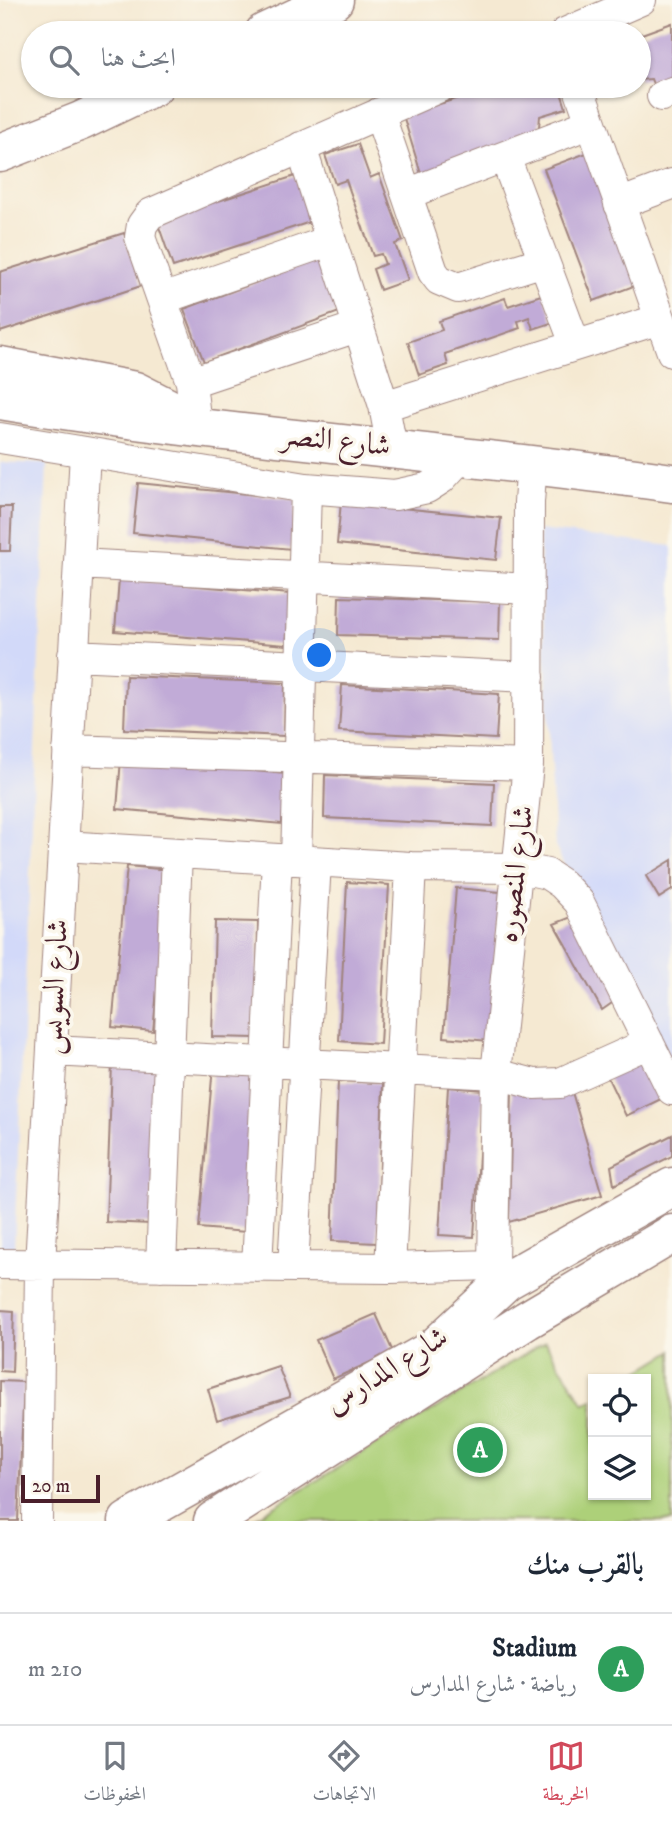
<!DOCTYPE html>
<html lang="ar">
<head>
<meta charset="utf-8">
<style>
	:root { --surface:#fff; --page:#f6f6f7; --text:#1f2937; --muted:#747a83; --line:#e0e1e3; --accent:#d1495b }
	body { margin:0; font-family:"IM FELL DW Pica",Amiri,serif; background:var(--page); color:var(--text); direction:rtl }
	.controls { position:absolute; right:21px; bottom:21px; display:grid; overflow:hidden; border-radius:0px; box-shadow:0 2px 5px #0004 }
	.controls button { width:63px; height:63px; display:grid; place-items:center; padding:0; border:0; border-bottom:2px solid var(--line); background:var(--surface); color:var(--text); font:35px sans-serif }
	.scale { position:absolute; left:21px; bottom:18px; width:79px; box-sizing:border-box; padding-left:7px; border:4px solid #4a1f2b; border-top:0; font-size:19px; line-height:24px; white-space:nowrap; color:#4a1f2b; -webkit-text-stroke:5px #fbf7ec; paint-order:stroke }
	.you { position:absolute; left:320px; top:656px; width:24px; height:24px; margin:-18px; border:5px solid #fff; border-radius:50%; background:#1a73e8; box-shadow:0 0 0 10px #1a73e833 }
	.badge { display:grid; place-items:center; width:46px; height:46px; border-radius:50%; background:var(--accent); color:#fff; font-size:23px; font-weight:700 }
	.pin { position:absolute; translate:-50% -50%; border:4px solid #fff; box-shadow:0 2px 7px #0006 }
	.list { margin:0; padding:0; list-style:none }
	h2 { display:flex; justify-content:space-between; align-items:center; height:91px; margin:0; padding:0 28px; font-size:30px }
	h2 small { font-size:23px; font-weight:400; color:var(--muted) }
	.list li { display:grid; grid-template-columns:46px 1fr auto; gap:21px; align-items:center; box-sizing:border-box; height:112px; padding:0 28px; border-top:2px solid var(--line) }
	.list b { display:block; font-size:26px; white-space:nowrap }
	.list p { margin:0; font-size:23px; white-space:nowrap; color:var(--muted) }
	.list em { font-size:23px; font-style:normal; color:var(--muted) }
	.icon { flex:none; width:38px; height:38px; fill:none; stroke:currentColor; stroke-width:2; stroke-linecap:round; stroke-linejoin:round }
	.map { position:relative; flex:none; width:672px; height:1521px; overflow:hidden; direction:ltr }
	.search { position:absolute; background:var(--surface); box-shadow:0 2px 5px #0004; left:21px; right:21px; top:21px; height:77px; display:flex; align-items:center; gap:18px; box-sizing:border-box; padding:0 24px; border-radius:38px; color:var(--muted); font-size:26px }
	.sheet { height:203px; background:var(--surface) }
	nav { display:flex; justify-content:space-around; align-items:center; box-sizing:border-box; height:98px; border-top:2px solid var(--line); background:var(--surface); font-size:19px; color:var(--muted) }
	nav a { display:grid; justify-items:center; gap:4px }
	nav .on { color:var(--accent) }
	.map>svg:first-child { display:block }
	.built { fill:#d2d9f9 }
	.green { fill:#add079; stroke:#7c7852; stroke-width:2 }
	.building { fill:#c1abd7 }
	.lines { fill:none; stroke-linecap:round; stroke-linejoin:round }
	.street-casing { stroke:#a0847e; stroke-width:32 }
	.secondary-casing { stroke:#a0847e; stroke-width:41 }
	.primary-casing { stroke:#a0847e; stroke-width:41 }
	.street { stroke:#fff; stroke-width:30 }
	.secondary { stroke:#fff; stroke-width:38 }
	.primary { stroke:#fff; stroke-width:38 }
	.labels { text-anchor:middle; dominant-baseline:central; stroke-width:7; stroke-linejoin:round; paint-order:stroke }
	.street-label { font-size:30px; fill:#4a1f2b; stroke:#fbf7ec }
</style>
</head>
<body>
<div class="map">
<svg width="672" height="1521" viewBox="0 0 672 1521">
	<rect width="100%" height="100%" fill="#fbf7ec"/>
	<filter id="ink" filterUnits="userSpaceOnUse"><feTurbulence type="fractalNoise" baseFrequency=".0143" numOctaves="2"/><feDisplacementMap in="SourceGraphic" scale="14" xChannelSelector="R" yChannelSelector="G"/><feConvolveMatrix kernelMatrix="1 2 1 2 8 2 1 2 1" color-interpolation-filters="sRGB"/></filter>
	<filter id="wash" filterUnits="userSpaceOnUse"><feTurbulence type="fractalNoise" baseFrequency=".00686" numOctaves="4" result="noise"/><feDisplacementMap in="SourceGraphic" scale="28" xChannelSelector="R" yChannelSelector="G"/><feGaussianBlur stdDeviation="1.57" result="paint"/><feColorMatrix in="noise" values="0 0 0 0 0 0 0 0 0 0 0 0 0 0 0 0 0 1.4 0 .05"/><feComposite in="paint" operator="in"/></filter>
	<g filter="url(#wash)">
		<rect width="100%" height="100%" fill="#f5e9d2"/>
		<path class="built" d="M0,462l47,2 -33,784 -14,-1z
			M539,530l133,16v539l-117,-239z"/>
		<path class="green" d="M545,1342l39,62 9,-5v96h53v-116h-20l46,-28v170h-422z"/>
		<g id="blocks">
			<path class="building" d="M672,23v59l-17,7 -4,-10 -12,1v-45z
				M499,86h60l7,22 -26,8 -2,22 -117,36 -18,-59z
				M358,144l12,34 9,-4 24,67 -8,3 13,36 -28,10 -7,-21 12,-5 -4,-10 -8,2 -27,-76 -11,4 -10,-29z
				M589,152l50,132 -45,17 -50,-132z
				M295,176l15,46 -137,45 -16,-46z
				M124,233l17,53 -141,46v-60z
				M322,258l20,53 -138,51 -20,-53z
				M544,294l10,28 -21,7 -4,-12 -11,4 2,7 -75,26 3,11 -29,10 -11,-33 34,-12 -3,-9 66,-23 3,8z
				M138,483l158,16 -5,50 -158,-16z
				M341,502l160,16 -5,42 -159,-16z
				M0,507h12l-2,44h-10z
				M119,579l171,15 -4,51 -171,-14z
				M339,597l161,5 -1,38 -161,-5z
				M126,676l159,7 -1,53 -160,-7z
				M342,685l157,9 -3,45 -157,-8z
				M121,759l165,15 -4,50 -165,-15z
				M325,775l169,8 -2,43 -168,-8z
				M672,860v30l-13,8 -13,-22z
				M127,866l42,4 -16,161 -41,-4z
				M347,882l42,3 -9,159 -41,-3z
				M456,888l44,4 -11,149 -45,-4z
				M579,914l43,82 -20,14 -48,-86z
				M215,921l43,1 -2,116 -44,-1z
				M642,1059l19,40 -35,17 -19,-40z
				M112,1064l45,3 -6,157 -45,-2z
				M213,1066l48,5 -15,161 -47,-4z
				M338,1081l45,2 -6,160 -45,-2z
				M448,1087l35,3 -9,147 -35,-2z
				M512,1090l60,2 30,103 -93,27z
				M672,1135v21l-58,29 -3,-19z
				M0,1310l14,1 -2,61 -12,-1z
				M376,1314l17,38 -60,27 -17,-39z
				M278,1366l12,31 -73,23 -9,-31z
				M0,1381l24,1 -6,139h-18z"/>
		</g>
	</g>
	<g filter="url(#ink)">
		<use href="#blocks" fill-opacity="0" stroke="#a0847e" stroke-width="2"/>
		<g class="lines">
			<defs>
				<path id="street" d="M565,33l76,-33
					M578,86l94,266
					M662,96l10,-4
					M379,113l54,159 6,8 19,8 86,-27
					M301,147l83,259 8,42
					M505,157l70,187
					M407,194l184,-71
					M619,204l53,-20
					M162,299l167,-58
					M191,382l166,-55
					M384,406l276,-87
					M196,426l-5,-44 -51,-145 2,-12 8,-11 292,-128
					M0,438l306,50 89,7 32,-7 14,-9 22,-24
					M79,564l450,25
					M73,655l456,22
					M68,750l460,15
					M63,846l348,21 109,1 27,6 15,10 17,18 93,188
					M296,860l10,-372
					M52,1051l444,23 38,10 26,-1 89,-40
					M0,1264l390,4 103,-3
					M161,1266l16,-413
					M257,1267l20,-408
					M293,1267l23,-405
					M390,1268l21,-401
					M506,1281l-13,-16 3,-191 32,-309 1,-263 3,-39
					M37,1521l3,-256 45,-812"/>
				<path id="secondary" d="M128,1521l305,-172 73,-68 166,-94
					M213,1521l314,-201 145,-86"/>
				<path id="primary" d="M264,33l70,-33
					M0,153l81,-32 73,-35
					M0,366l135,25 47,24
					M0,400c223,37 449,51 672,83"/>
			</defs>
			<use href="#street" class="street-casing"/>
			<use href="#secondary" class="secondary-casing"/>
			<use href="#primary" class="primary-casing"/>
			<use href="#street" class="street"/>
			<use href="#secondary" class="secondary"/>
			<use href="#primary" class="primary"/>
		</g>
	</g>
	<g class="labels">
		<g class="street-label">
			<text transform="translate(336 441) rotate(6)">شارع النصر</text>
			<text transform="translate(516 874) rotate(-83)">شارع المنصوره</text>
			<text transform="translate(55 987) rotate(-87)">شارع السويس</text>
			<text transform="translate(387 1371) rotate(-32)">شارع المدارس</text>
		</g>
	</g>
</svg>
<div class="controls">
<button><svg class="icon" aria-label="locate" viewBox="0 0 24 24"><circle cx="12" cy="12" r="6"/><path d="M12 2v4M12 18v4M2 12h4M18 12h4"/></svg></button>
<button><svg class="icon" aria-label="layers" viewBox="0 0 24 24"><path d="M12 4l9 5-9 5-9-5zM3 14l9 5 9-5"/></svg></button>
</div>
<div class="scale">20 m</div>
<div class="you"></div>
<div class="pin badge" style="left:480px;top:1450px;background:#2e9e5b">A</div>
<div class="search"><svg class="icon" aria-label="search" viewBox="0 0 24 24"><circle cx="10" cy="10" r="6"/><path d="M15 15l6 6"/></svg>ابحث هنا</div>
</div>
<section class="sheet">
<h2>بالقرب منك<small></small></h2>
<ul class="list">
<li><span class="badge" style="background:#2e9e5b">A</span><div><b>Stadium</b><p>رياضة · شارع المدارس</p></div><em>210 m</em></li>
</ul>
</section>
<nav>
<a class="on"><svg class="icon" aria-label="map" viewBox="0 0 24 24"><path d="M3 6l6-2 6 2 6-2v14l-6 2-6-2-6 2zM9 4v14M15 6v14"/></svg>الخريطة</a>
<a><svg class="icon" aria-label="directions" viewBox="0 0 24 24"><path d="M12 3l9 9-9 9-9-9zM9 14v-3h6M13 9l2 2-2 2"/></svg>الاتجاهات</a>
<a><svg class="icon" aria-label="saved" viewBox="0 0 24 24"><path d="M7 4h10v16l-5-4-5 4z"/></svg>المحفوظات</a>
</nav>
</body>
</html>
